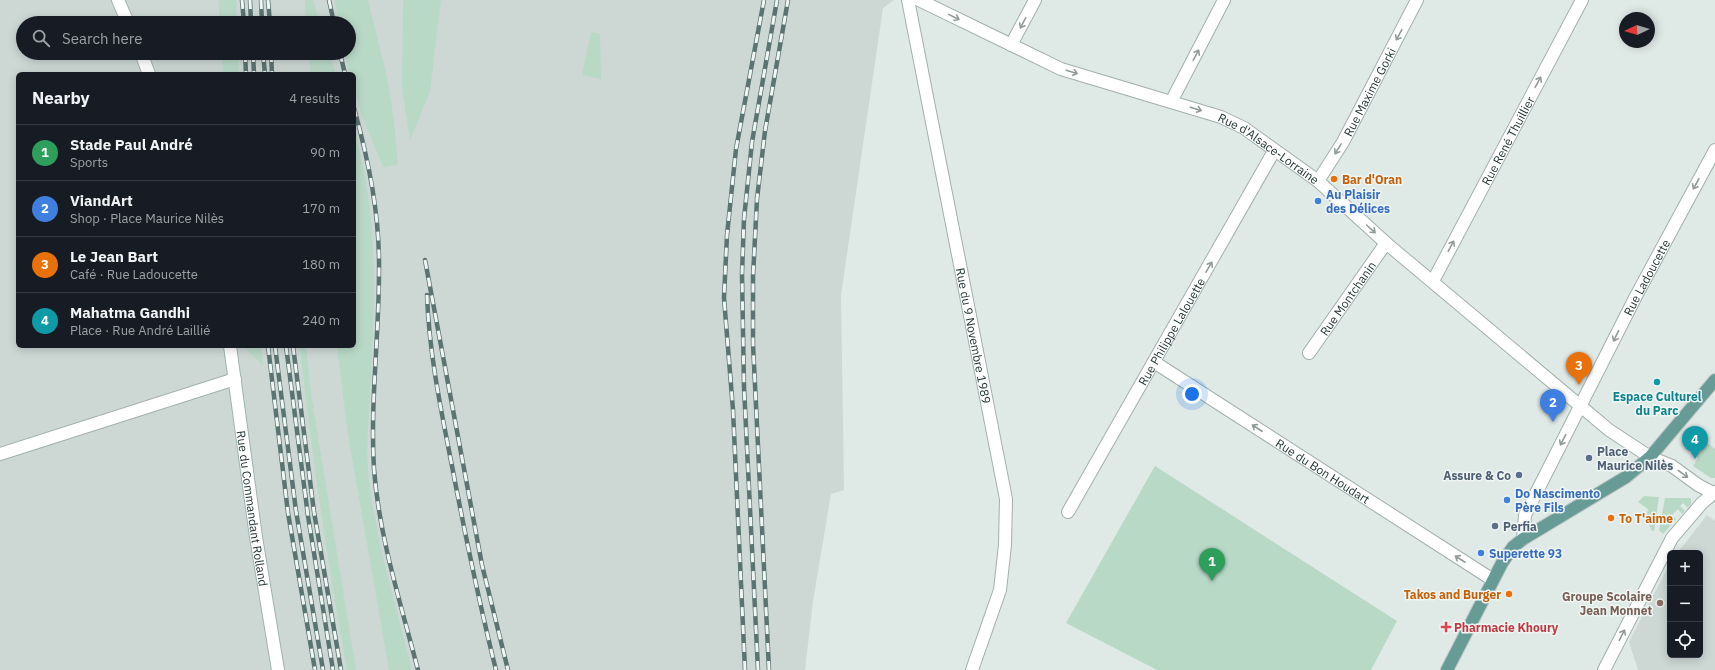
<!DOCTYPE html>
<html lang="en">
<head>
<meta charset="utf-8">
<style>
	:root { --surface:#171b24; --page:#242831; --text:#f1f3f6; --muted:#9ea1a6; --line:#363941; --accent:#b45309 }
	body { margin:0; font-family:"IBM Plex Sans",sans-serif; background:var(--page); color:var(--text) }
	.controls { position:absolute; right:12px; bottom:12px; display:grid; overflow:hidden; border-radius:6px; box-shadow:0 2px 10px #0003 }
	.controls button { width:36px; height:36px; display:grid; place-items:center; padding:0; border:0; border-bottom:1px solid var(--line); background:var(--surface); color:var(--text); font:20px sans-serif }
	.compass { position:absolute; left:1619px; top:12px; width:36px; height:36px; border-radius:50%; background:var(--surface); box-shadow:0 2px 10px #0003; rotate:266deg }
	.you { position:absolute; left:1192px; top:394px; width:14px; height:14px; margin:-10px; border:3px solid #fff; border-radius:50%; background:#1a73e8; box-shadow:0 0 0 6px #1a73e833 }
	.badge { display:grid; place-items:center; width:26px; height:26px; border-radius:50%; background:var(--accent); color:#fff; font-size:13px; font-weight:700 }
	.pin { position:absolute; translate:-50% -33px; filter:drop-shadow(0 1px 2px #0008) }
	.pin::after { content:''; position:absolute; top:21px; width:14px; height:12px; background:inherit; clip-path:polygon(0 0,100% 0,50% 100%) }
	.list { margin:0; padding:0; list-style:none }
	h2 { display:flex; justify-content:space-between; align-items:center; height:52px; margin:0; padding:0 16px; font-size:17px }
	h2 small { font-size:13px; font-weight:400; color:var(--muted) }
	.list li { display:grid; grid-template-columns:26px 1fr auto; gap:12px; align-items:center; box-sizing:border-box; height:56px; padding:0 16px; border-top:1px solid var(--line) }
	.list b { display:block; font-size:15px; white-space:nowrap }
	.list p { margin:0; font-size:13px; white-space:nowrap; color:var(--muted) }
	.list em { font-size:13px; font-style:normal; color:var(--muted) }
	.icon { flex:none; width:22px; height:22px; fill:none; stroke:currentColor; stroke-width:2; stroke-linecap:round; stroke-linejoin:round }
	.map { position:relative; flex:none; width:1715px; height:670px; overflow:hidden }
	.search { position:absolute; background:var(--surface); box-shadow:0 2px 10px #0003; left:16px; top:16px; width:340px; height:44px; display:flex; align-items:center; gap:10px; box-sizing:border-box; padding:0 14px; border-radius:22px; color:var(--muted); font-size:15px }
	.panel { position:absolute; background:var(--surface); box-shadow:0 2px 10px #0003; left:16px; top:72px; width:340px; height:276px; border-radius:6px }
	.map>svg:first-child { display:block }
	.built { fill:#cdd8d5; fill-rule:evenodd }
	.green { fill:#b9d9c7 }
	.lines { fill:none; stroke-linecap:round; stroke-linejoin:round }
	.street-casing { stroke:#a2b0ad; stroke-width:14 }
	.secondary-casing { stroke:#9fb4af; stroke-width:14 }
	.primary-casing { stroke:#bcc3c2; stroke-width:14 }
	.street { stroke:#fff; stroke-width:12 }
	.secondary { stroke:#fff; stroke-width:12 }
	.primary { stroke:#679b96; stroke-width:12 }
	.rail-casing { stroke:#5b7371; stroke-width:4.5 }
	.rail { stroke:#eff6f3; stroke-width:3; stroke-dasharray:9; stroke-linecap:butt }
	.oneway { stroke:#909b9a }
	.food-dot { fill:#e8710a; stroke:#eff6f3; stroke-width:1.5 }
	.shop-dot { fill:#3f7fe0; stroke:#eff6f3; stroke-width:1.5 }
	.culture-dot { fill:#0f9aa8; stroke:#eff6f3; stroke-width:1.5 }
	.service-dot { fill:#5c6f8a; stroke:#eff6f3; stroke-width:1.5 }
	.education-dot { fill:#8d6e63; stroke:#eff6f3; stroke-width:1.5 }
	.health-dot { fill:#e0444e; stroke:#eff6f3; stroke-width:1.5 }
	.labels { text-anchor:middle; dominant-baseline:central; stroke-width:3; stroke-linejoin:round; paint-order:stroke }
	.street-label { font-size:12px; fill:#213735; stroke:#eff6f3 }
	.food-label { font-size:12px; font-weight:bold; fill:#c56008; stroke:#eff6f3; text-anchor:start }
	.shop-label { font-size:12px; font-weight:bold; fill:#366cbe; stroke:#eff6f3; text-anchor:start }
	.culture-label { font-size:12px; font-weight:bold; fill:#0d838f; stroke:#eff6f3 }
	.service-label { font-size:12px; font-weight:bold; fill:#4e5e75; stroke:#eff6f3; text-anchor:start }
	.education-label { font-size:12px; font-weight:bold; fill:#785e54; stroke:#eff6f3; text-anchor:end }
	.health-label { font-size:12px; font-weight:bold; fill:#be3a42; stroke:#eff6f3; text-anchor:start }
</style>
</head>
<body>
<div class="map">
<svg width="1715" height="670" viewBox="0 0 1715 670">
	<rect width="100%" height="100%" fill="#dfe9e6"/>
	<path class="built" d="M0,0h894l-11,8 -42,287 3,195 -13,4 -18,107 -8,69h-805zM23,23h326v30h-326zM18,74h336v272h-336z
		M1707,515l8,6v149h-77l-9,-28 41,-79v92h30v-102h-24l7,-7z"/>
	<path class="green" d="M218,0h18l1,23h-17z
		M305,0h8l7,23h-14z
		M335,0h33l19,77 7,43 4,45 -15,2c-11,-30 -29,-60 -29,-93h-4l-5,-21h4v-30h-10z
		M403,0h38l-11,92 -20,48 -8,-52z
		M591,32l9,2 1,45 -19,-4z
		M222,53h16l1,21h-16z
		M309,53h20l7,21h-26z
		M354,132c27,82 20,179 16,264 -1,25 -4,49 -2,73 6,68 28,135 44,201h-23l-41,-235 -11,-89h17z
		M244,346h17l2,20z
		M300,346h6l5,47 45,277h-9c-19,-107 -36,-216 -47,-324z
		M1703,439l12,10v29h-4l-18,-12 5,-8 -6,-7z
		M1155,466l242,155 -26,49h-214l-91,-47z
		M1644,496l15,1 -5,34h-2l-6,-13 2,-9 -10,-7z
		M1665,498h26v6l-3,4 -5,-5 -3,3 5,5 -3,3 -4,-5 -6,6 4,4 -13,15 -4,-4z"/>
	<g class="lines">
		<defs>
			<g id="street">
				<path id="s1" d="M908,0l98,499 -1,46 -5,45 -28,80"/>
				<path id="s2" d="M919,0l142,69 160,48 23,11 74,53 68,62 223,187 41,27 22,9 26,19 17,9"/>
				<path d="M1011,45l24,-45"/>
				<path d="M1171,102l53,-102"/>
				<path id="s3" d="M1318,181l25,-39 74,-142"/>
				<path id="s4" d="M1433,281l149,-281"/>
				<path id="s5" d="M1309,353l77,-110"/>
				<path id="s6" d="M1154,362l339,218"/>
				<path d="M0,454l235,-75"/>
				<path id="s7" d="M1068,512l206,-361"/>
				<path id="s8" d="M1523,539l2,-24 111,-219 79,-146"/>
				<path d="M1604,670l68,-132 30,-35 13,-11"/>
			</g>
			<g id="secondary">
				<path d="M118,0l10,23"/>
				<path d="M141,53l8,21"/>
				<path id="s9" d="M230,346l26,191 22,133"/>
			</g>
			<path id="primary" d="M1447,670l55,-107 11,-16 10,-8 103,-62 24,-20 65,-77"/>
		</defs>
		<use href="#street" class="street-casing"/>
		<use href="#secondary" class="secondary-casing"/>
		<use href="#primary" class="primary-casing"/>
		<use href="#street" class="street"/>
		<use href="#secondary" class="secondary"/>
		<use href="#primary" class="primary"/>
		<defs>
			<path id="rail" d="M242,0l2,23
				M250,0l1,23
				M261,0l1,23
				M268,0l2,23
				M329,0l5,23
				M245,53l1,21
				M253,53l1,21
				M263,53l2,21
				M271,53l1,21
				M340,53l5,21
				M354,108c15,54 26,108 25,164 0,66 -9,132 -5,197 5,68 27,135 44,201
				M425,260l57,305 26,105
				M427,295c2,58 14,115 25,171 13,68 27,136 44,204
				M268,346l20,167 27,157
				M275,346l21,165 27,159
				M286,346l22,170 25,154
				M293,346l21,166 27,158
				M745,670l-12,-260 -9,-112 3,-63 9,-86 28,-149
				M758,670l-14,-283 -2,-113 2,-55 8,-77 25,-142
				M769,670l-16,-326v-67l4,-78 8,-68 23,-131"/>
		</defs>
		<use href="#rail" class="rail-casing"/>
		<use href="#rail" class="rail"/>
	</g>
	<defs><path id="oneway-shaft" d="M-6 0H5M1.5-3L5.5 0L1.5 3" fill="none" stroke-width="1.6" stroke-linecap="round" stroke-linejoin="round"/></defs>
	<g class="oneway">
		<use href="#oneway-shaft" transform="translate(954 17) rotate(26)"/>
		<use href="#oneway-shaft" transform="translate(1023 23) rotate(118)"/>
		<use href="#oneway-shaft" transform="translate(1399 35) rotate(118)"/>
		<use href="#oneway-shaft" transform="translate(1196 55) rotate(-62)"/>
		<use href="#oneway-shaft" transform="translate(1072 72) rotate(17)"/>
		<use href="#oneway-shaft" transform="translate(1538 82) rotate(-62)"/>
		<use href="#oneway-shaft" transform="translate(1196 109) rotate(17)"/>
		<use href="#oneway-shaft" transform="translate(1338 149) rotate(122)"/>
		<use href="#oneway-shaft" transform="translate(1696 184) rotate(119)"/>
		<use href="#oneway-shaft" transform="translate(1371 229) rotate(42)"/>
		<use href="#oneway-shaft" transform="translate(1451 246) rotate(-62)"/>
		<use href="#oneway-shaft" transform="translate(1209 267) rotate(-60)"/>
		<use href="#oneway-shaft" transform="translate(1616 336) rotate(116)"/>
		<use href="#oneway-shaft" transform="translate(1257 428) rotate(-147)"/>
		<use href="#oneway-shaft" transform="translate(1563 440) rotate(117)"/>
		<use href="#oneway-shaft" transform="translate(1683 474) rotate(36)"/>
		<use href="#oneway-shaft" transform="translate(1460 559) rotate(-147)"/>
		<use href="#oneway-shaft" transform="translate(1622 635) rotate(-63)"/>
	</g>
	<g class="food-dot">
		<circle cx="1334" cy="179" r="4"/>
		<circle cx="1611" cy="518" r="4"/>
		<circle cx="1509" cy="594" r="4"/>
	</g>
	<g class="shop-dot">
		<circle cx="1318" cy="201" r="4"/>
		<circle cx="1507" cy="500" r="4"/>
		<circle cx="1481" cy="553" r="4"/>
	</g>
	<circle class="culture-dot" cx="1657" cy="382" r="4"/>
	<g class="service-dot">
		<circle cx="1589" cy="458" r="4"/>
		<circle cx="1519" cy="475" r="4"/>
		<circle cx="1495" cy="526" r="4"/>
	</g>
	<circle class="education-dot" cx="1660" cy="603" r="4"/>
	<path class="health-dot" d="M1444 621h4v4h4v4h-4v4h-4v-4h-4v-4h4z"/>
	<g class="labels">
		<g class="street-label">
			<text stroke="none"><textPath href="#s3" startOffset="103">Rue Maxime Gorki</textPath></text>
			<text stroke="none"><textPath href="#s4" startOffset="159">Rue René Thuillier</textPath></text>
			<text stroke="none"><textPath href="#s2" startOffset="382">Rue d'Alsace-Lorraine</textPath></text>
			<text stroke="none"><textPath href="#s8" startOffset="291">Rue Ladoucette</textPath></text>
			<text stroke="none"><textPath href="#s5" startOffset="67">Rue Montchanin</textPath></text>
			<text stroke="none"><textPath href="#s7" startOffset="208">Rue Philippe Lalouette</textPath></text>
			<text stroke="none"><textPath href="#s1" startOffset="342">Rue du 9 Novembre 1989</textPath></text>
			<text stroke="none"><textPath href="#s6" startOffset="201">Rue du Bon Houdart</textPath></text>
			<text stroke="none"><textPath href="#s9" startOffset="164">Rue du Commandant Rolland</textPath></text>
		</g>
		<g class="food-label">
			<text x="1342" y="179">Bar d'Oran</text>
			<text x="1619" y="518">To T'aime</text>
			<text x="1501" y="594" text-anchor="end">Takos and Burger</text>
		</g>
		<g class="shop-label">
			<text x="1326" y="194">Au Plaisir<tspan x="1326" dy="14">des Délices</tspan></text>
			<text x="1515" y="493">Do Nascimento<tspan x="1515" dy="14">Père Fils</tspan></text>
			<text x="1489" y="553">Superette 93</text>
		</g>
		<g class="culture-label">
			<text x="1657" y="396">Espace Culturel<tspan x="1657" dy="14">du Parc</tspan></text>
		</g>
		<g class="service-label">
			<text x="1597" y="451">Place<tspan x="1597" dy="14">Maurice Nilès</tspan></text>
			<text x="1511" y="475" text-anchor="end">Assure &amp; Co</text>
			<text x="1503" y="526">Perfia</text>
		</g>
		<g class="education-label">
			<text x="1652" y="596">Groupe Scolaire<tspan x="1652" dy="14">Jean Monnet</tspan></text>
		</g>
		<g class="health-label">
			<text x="1454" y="627">Pharmacie Khoury</text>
		</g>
	</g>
</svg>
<div class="controls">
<button>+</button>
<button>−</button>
<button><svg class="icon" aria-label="locate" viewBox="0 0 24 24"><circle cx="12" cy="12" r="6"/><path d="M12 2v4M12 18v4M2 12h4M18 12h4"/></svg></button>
</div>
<svg class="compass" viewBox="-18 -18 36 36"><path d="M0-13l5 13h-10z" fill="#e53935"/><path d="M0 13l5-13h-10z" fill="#9ea1a6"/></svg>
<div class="you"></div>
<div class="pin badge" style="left:1212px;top:581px;background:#2e9e5b">1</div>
<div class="pin badge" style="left:1553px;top:422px;background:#3f7fe0">2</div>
<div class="pin badge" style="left:1579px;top:385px;background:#e8710a">3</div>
<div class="pin badge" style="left:1695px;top:459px;background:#0f9aa8">4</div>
<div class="search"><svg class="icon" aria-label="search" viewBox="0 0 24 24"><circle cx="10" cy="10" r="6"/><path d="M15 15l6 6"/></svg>Search here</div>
<section class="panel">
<h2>Nearby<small>4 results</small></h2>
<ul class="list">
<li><span class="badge" style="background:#2e9e5b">1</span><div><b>Stade Paul André</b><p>Sports</p></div><em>90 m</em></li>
<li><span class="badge" style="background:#3f7fe0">2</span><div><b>ViandArt</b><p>Shop · Place Maurice Nilès</p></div><em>170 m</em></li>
<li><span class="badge" style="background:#e8710a">3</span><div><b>Le Jean Bart</b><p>Café · Rue Ladoucette</p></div><em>180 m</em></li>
<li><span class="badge" style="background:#0f9aa8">4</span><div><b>Mahatma Gandhi</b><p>Place · Rue André Laillié</p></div><em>240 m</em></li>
</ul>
</section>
</div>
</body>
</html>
